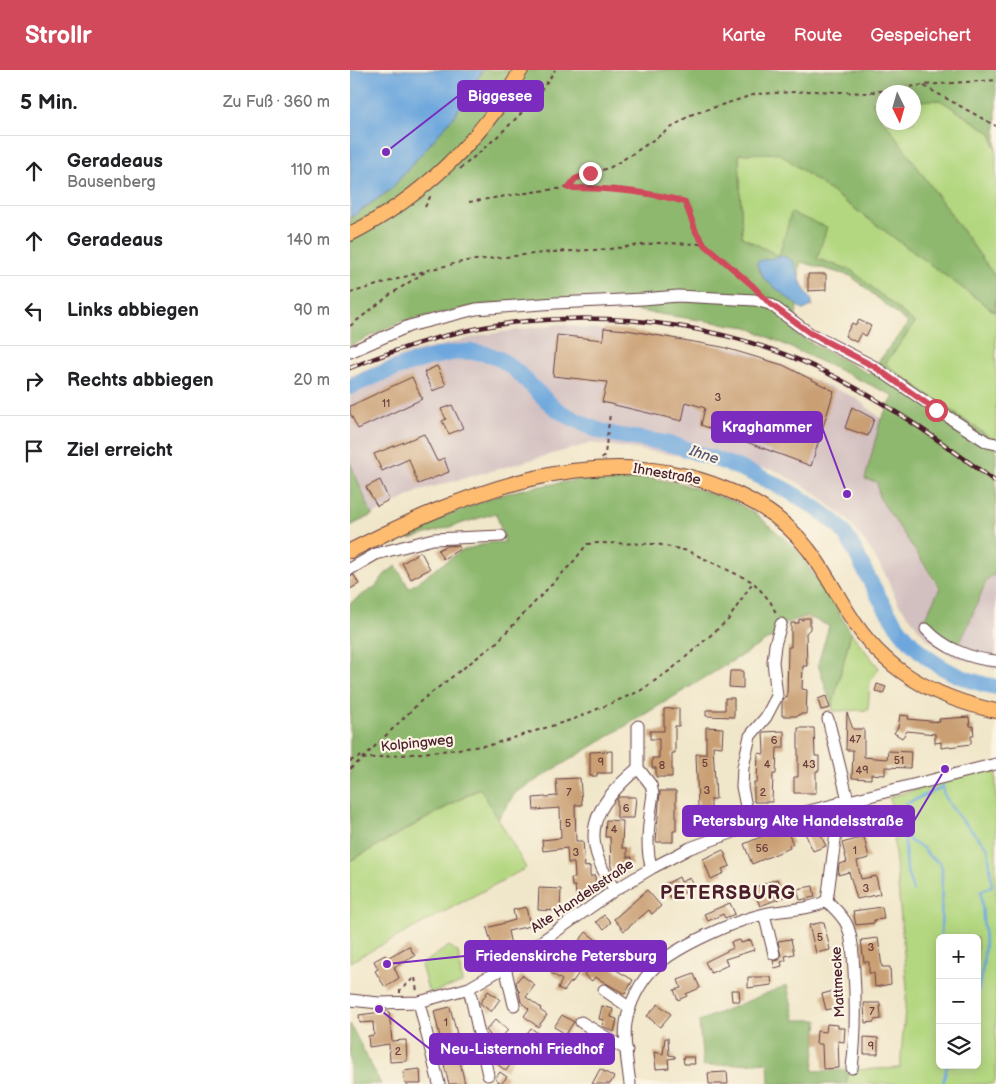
<!DOCTYPE html>
<html lang="de">
<head>
<meta charset="utf-8">
<style>
	:root { --surface:#fff; --page:#f2f2f2; --text:#202124; --muted:#757577; --line:#e0e0e0; --accent:#d1495b }
	body { margin:0; font-family:"Balsamiq Sans",sans-serif; background:var(--page); color:var(--text) }
	.controls { position:absolute; right:15px; bottom:15px; display:grid; overflow:hidden; border-radius:8px; box-shadow:0 2px 12px #0003 }
	.controls button { width:45px; height:45px; display:grid; place-items:center; padding:0; border:0; border-bottom:1px solid var(--line); background:var(--surface); color:var(--text); font:25px sans-serif }
	.compass { position:absolute; left:526px; top:15px; width:45px; height:45px; border-radius:50%; background:var(--surface); box-shadow:0 2px 12px #0003; rotate:175deg }
	.stop { position:absolute; width:15px; height:15px; margin:-11px; border:4px solid #d1495b; border-radius:50%; background:#fff }
	.stop.end { background:#d1495b; border-color:#fff; box-shadow:0 1px 5px #0008 }
	.list { margin:0; padding:0; list-style:none }
	h2 { display:flex; justify-content:space-between; align-items:center; height:65px; margin:0; padding:0 20px; font-size:21px }
	h2 small { font-size:16px; font-weight:400; color:var(--muted) }
	.list li { display:grid; grid-template-columns:32px 1fr auto; gap:15px; align-items:center; box-sizing:border-box; height:70px; padding:0 20px; border-top:1px solid var(--line) }
	.list b { display:block; font-size:19px; white-space:nowrap }
	.list p { margin:0; font-size:16px; white-space:nowrap; color:var(--muted) }
	.list em { font-size:16px; font-style:normal; color:var(--muted) }
	.icon { flex:none; width:28px; height:28px; fill:none; stroke:currentColor; stroke-width:2; stroke-linecap:round; stroke-linejoin:round }
	.map { position:relative; flex:none; width:646px; height:1014px; overflow:hidden }
	header { display:flex; align-items:center; gap:30px; box-sizing:border-box; height:70px; padding:0 25px; background:var(--accent); color:#fff }
	header strong { font-size:24px }
	nav { display:flex; gap:28px; margin-inline-start:auto; font-size:18px }
	main { display:flex }
	aside { flex:1; background:var(--surface) }
	.map>svg:first-child { display:block }
	.industrial { fill:#d2bfc0 }
	.green { fill:#b3d780; stroke:#7e7b56; fill-rule:evenodd }
	.forest { fill:#8eb86e; stroke:#6c6c4c; fill-rule:evenodd }
	.water { fill:#6da7dd; stroke:#5c6384 }
	.lines { fill:none; stroke-linecap:round; stroke-linejoin:round }
	.stream { stroke:#6da7dd; stroke-width:2.5 }
	.river { stroke:#6da7dd; stroke-width:16 }
	.building { fill:#c99f73 }
	.minor-casing { stroke:#633d43; stroke-width:13 }
	.major-casing { stroke:#633d43; stroke-width:16 }
	.path { stroke:#633d43; stroke-width:2; stroke-dasharray:4 4; stroke-linecap:butt }
	.minor { stroke:#fff; stroke-width:11 }
	.major { stroke:#fdbc6f; stroke-width:14 }
	.rail-casing { stroke:#4a1f2b; stroke-width:4.5 }
	.rail { stroke:#fcf5e5; stroke-width:2.5; stroke-dasharray:8; stroke-linecap:butt }
	.route { stroke:#d1495b; stroke-width:6 }
	.labels { text-anchor:middle; dominant-baseline:central; stroke-width:4.5; stroke-linejoin:round; paint-order:stroke }
	.number-label { font-size:11px; fill:#6a3f3d }
	.street-label { font-size:14px; fill:#4a1f2b; stroke:#fcf5e5 }
	.water-label { font-size:15px; font-style:italic; fill:#585572; stroke:#fcf5e5 }
	.district-label { font-size:19px; font-weight:bold; letter-spacing:1px; fill:#4a1f2b; stroke:#fcf5e5 }
	.leader { fill:none; stroke:#7b2cbf; stroke-width:2 }
	.callout-dot { fill:#7b2cbf; stroke:#fcf5e5; stroke-width:2 }
	.callout { fill:#7b2cbf; stroke:#7b2cbf; stroke-width:2 }
	.callout-label { font-size:15px; text-anchor:middle; font-weight:bold; fill:#fff }
</style>
</head>
<body>
<header>
<strong>Strollr</strong>
<nav><a>Karte</a><a>Route</a><a>Gespeichert</a></nav>
</header>
<main>
<aside>
<h2>5 Min.<small>Zu Fuß · 360 m</small></h2>
<ul class="list">
<li><svg class="icon" aria-label="ahead" viewBox="0 0 24 24"><path d="M12 20V5M6 11l6-6 6 6"/></svg><div><b>Geradeaus</b><p>Bausenberg</p></div><em>110 m</em></li>
<li><svg class="icon" aria-label="ahead" viewBox="0 0 24 24"><path d="M12 20V5M6 11l6-6 6 6"/></svg><div><b>Geradeaus</b></div><em>140 m</em></li>
<li><svg class="icon" aria-label="left" viewBox="0 0 24 24"><path d="M17 20v-9H6M10 6l-5 5 5 5"/></svg><div><b>Links abbiegen</b></div><em>90 m</em></li>
<li><svg class="icon" aria-label="right" viewBox="0 0 24 24"><path d="M7 20v-9h11M14 6l5 5-5 5"/></svg><div><b>Rechts abbiegen</b></div><em>20 m</em></li>
<li><svg class="icon" aria-label="arrive" viewBox="0 0 24 24"><path d="M6 21V4h12l-3 4 3 4H6"/></svg><div><b>Ziel erreicht</b></div></li>
</ul>
</aside>
<div class="map">
<svg width="646" height="1014" viewBox="0 0 646 1014">
	<rect width="100%" height="100%" fill="#fcf5e5"/>
	<filter id="ink" filterUnits="userSpaceOnUse"><feTurbulence type="fractalNoise" baseFrequency=".02" numOctaves="2"/><feDisplacementMap in="SourceGraphic" scale="10" xChannelSelector="R" yChannelSelector="G"/><feConvolveMatrix kernelMatrix="1 2 1 2 8 2 1 2 1" color-interpolation-filters="sRGB"/></filter>
	<filter id="wash" filterUnits="userSpaceOnUse"><feTurbulence type="fractalNoise" baseFrequency=".0096" numOctaves="4" result="noise"/><feDisplacementMap in="SourceGraphic" scale="20" xChannelSelector="R" yChannelSelector="G"/><feGaussianBlur stdDeviation="1.12" result="paint"/><feColorMatrix in="noise" values="0 0 0 0 0 0 0 0 0 0 0 0 0 0 0 0 0 1.4 0 .05"/><feComposite in="paint" operator="in"/></filter>
	<g filter="url(#wash)">
		<rect width="100%" height="100%" fill="#f0e6c9"/>
		<path class="industrial" d="M209,254l182,25 115,49 25,21 -16,60 12,3 2,15 87,133 21,-51 6,-4h3v94l-43,-13 -25,-16 -30,-37 -13,-29 -15,-25 -23,-30 -35,-28 -37,-21 -183,-27 -171,47 -49,25 -22,-53v-86l57,-22 75,-19z"/>
		<path class="green" d="M590,30l51,33 5,16v129l-110,-155 28,-1v-21z
			M533,31v18l-12,-17z
			M389,83h40l216,159 1,-13v140l-7,-2 -104,-73 30,-41 -64,-53 -34,-11 -38,-3 -37,-19z
			M501,563l28,35 -9,14 -2,28 -35,1 -1,-4z
			M646,696v311l-2,7h-148l3,-14 51,-2 7,-81 -17,-190zM590,868h37v127h-37z
			M131,718l45,80 -176,94v-101z
			M99,876l9,6 4,31 -33,10 -8,-28z"/>
		<path class="forest" d="M133,0h513v79l-5,-16 -51,-33 -26,1v-9h-30l-1,9 -11,1 11,17 1,3 2,1 110,155 -1,34 -216,-159 -40,1 3,83 37,19 12,-43 36,14 -10,32 34,11 64,53 -30,41 104,73 7,2v136h-3l-6,4 -21,51 -9,17 -17,-11 -16,-16 16,-32 -61,-91 -2,-15 -12,-3 16,-60 13,-23 -147,-69 -189,-28 -77,6 -82,17 -49,24v-128l40,-28 65,-75zM450,192l51,14 57,47 -39,51 -74,-40z
			M0,392l22,53 -22,11z
			M270,403l60,10 53,18 22,12 41,36 35,50 20,34 -19,74 -14,-43 11,-38 -22,-10 -20,7 -15,14 -257,156 -17,26 -18,-31 -130,73v-258l26,-17 9,-12 11,-8 13,22 52,-37 27,-8 17,-1 -9,-29 -86,26 -6,-7 90,-35 29,-8z
			M437,915l8,35h23l-5,51 36,-1 -3,14h-77l-1,-22 -65,4 -4,-45z
			M0,954l31,60h-31z"/>
		<path class="water" d="M0,0h133l-28,45 -65,75 -40,28z
			M433,186l10,5 10,26 9,14v5l-9,4 -39,-31 -7,-14 1,-4z"/>
		<g class="lines">
			<path class="stream" d="M593,715v7l7,13 9,12 29,31 4,38 -11,5 4,52 -2,24 -6,29
				M554,763l3,38 6,20
				M591,868l1,-70 -2,-5 -11,-7 -6,-8 -13,-7 -6,-10 1,-27 38,-17
				M593,1014l4,-19"/>
			<path class="river" d="M0,317c29,-14 91,-37 123,-35 40,1 56,38 85,58 7,5 16,9 24,13 26,15 58,14 87,21 12,2 25,8 37,12 45,15 86,33 125,63 16,12 25,34 34,52 31,61 59,102 131,116"/>
		</g>
		<g id="blocks">
			<path class="building" d="M458,204h18v16l-18,1z
				M509,250l12,6 -5,10 -5,-3 -5,9 -11,-6 6,-11 1,-2 4,2z
				M254,258l23,2 95,17 61,18 51,26 -23,75 -110,-41 4,-17 -19,-6 -4,19 -80,-19 5,-20 -54,-6 4,-41 46,5z
				M87,296l9,19 -13,6 -9,-19z
				M62,307l10,22 -64,30 -8,-16v-7z
				M102,335l11,23 -14,6 -7,-13 4,-2 -5,-10z
				M502,337l22,12 -6,17 -23,-8z
				M74,364l13,27 7,-3 5,14 -31,12 -9,-25 -27,12 -8,-17z
				M30,410l9,20 -12,6 -11,-19z
				M108,475l2,4 -17,10 -5,-9 8,-4z
				M71,482l9,17 -19,10 -9,-16z
				M4,505l5,9 -9,5v-13z
				M454,548h6v11l-4,4 1,33h-4l-1,23 5,1 -1,24h-7l-1,2h-16v-14l2,-4h3l1,-51h3v-24h8v-4l4,1z
				M380,601h13v17l-14,-1z
				M527,614l9,3 -3,7 -8,-3z
				M476,626l4,12 -9,2 -3,-11z
				M375,628h9v19l-28,-1v-6h19z
				M329,638v18h-4v27h-3v24h-16v-9h-4v-10h7v-19h-9v-8h14v-22z
				M497,643l6,16h11v28l23,2 1,-8 23,1 -1,16 -25,-1v8l-14,-1v5l-19,-1 1,-28h-7z
				M550,645l9,1 -1,3 32,3 -1,-3 30,-2 1,9h3l1,10h-3v8l-30,4v-6l-6,1v-9l-28,-3 -5,7 -8,-5 4,-6z
				M356,657l17,1 -1,19 -9,-1 3,53h-5v25h-19v-17h6l-2,-53h10z
				M448,658h16l1,28h4v15h-3v22h-22v-16h4z
				M434,661v17h-7l-1,26h-3l-1,28h-18v-20h3l1,-29 6,1 -1,-22z
				M262,681v22h-15v3h-7v-24z
				M230,708l2,27h-7l1,36h7l2,26 5,-1v10h5l1,11h-3v6l-17,2 -1,-9h-3l-1,-8h4l-1,-15h-6l-1,-15 -24,3 -1,-11 19,-2 -1,-30 -26,2 -1,-12 24,-2 -1,-17z
				M310,721h16v40h-3v11h-17z
				M269,727h17l-2,21h-17v-19z
				M256,750l17,1 -1,27h5v9h5v8h-4l-2,7h-7l-1,-3 -7,-1 -1,-31h-5z
				M464,752l12,24 -13,5 -11,-25z
				M432,758l2,4 3,-1 6,13 -4,2 1,2 -38,16 -8,-20z
				M514,767l5,21 -12,3 4,18 15,-3 4,18 -23,5 -8,-27 -11,3 1,-11 8,-2 -5,-19z
				M373,780l7,16 -8,3 2,4 -13,6 -8,-20z
				M329,807l2,5 9,-4 5,9 -24,12 -7,-14z
				M427,809l7,18 -24,9 -7,-18z
				M463,816l2,11 -15,3 -3,-11z
				M189,818l22,1 -1,22 -22,-1z
				M297,820l14,16 -9,8 -3,-4 -25,21 -10,-12z
				M380,833l5,11 -10,4 -2,-4 -15,7 -4,-7z
				M176,837l4,19 -22,5 3,14 -18,4 -6,-21 28,-8 -2,-10z
				M532,837l2,12 -10,1v3l-18,2 -3,-14z
				M254,845l7,7 -7,7 -8,-7z
				M474,852l6,28 -14,3 -7,-28z
				M236,862l13,10 -6,8 20,14 -2,3 22,13 -8,14 -30,-17 -3,4 -8,-6 11,-15 -19,-15z
				M528,868l4,29h8l1,17 -16,3 -1,-14h-5v-11h-5l-3,-22z
				M441,869l3,15 -9,2 1,4 -5,2 1,4 -7,2 -2,-7 6,-1 2,-4 -3,-15z
				M390,870l1,3 10,-3 3,10 -29,9 3,6 -17,8 -6,-11 28,-14 -2,-6z
				M59,876l6,10 -21,11 5,11 -14,9 -10,-16 3,-2 -4,-8 11,-6 2,3z
				M209,889l21,12 -8,12 -1,-1 -7,9 -6,-3 4,-8 -11,-7z
				M344,904l6,14 -14,6 1,2 -9,4 -4,-10 7,-2 -3,-8z
				M172,905l13,10 -9,12 15,11 -1,2 7,5 -9,12 -14,-11 5,-7 -8,-7 -2,-10h1l-2,-2 -2,-8z
				M398,907h23l1,8 -24,3z
				M381,920h8l1,11h-8z
				M138,921l12,8 -9,13 -11,-9z
				M484,921l4,16 -12,3 -4,-16z
				M514,933h16l1,16 -7,1v2l-9,1z
				M308,934l13,10 -11,13 -13,-11z
				M252,936l11,3 -2,8 6,2 -3,13 -12,-6 2,-6 -5,-1z
				M100,937l7,27h-3l11,50h-16l-5,-19 2,-1 -12,-53z
				M39,941l3,30 14,-1 1,21 -17,1 -1,-18 -20,3 -1,-11 6,-1 -1,-13 -13,1 -1,-8z
				M212,945l12,7 -8,12 -12,-7z
				M146,949l12,11 -15,17 -4,-3 -1,-6 2,-3 -4,-5z
				M477,954l11,1v3h7l-1,14 -6,-1 1,27 -16,1 -1,-25h-6l1,-13 9,1z
				M181,958l8,6 -6,7 -8,-5z
				M514,967l14,1v16h-14z
				M315,968h3l1,17 6,1v2l-7,1 1,9 -13,1 -2,-17 9,2z
				M152,977l13,10 -9,14 -14,-11z
				M333,987h11l1,7h-11z
				M70,999l1,15h-16l-2,-13z
				M250,999l14,8 -4,7h-18z
				M150,1002l7,5 -6,7 -6,-5z
				M377,1002l1,12h-19l-1,-11z"/>
		</g>
	</g>
	<g filter="url(#ink)">
		<use href="#blocks" fill-opacity="0" stroke="#633d43" stroke-width="1"/>
		<g class="lines">
			<defs>
				<path id="minor" d="M0,282l59,-26 67,-17 80,-6 87,-4 35,-3 77,4 15,4 39,29 66,34 61,42 51,33 9,2
					M0,499l26,-15 57,-15 68,-3
					M576,559c18,19 44,30 70,32
					M478,649l20,81
					M288,698l13,17 2,9c-3,20 -9,55 -1,74
					M400,756l-8,-39 1,-20 7,-31 16,-19 11,-21 -4,-34 2,-17 6,-21
					M265,820c-37,-53 -23,-83 23,-122v-42
					M477,831c7,7 16,15 20,24 6,14 6,31 7,46 2,33 2,65 -2,97
					M414,844l10,40
					M155,897l9,38
					M119,918l19,87
					M254,920l26,18
					M0,930l29,3 40,-1 50,-14 36,-21 110,-77 37,-22 38,-20 60,-22 246,-62
					M69,932l20,82
					M231,952l46,28
					M280,1014c-2,-18 -7,-43 -4,-61 3,-19 14,-42 29,-56 22,-21 79,-46 109,-53 21,-5 43,-3 63,-13l13,-99"/>
				<path id="major" d="M0,164c70,-35 133,-95 171,-164
					M0,481c114,-58 247,-114 373,-63 33,13 64,33 85,61 16,20 27,43 41,65 34,56 84,83 147,97"/>
			</defs>
			<use href="#minor" class="minor-casing"/>
			<use href="#major" class="major-casing"/>
			<path class="path" d="M574,16l72,40
				M110,99c35,-30 71,-60 95,-99
				M218,118l7,-9 36,-12 26,-16 53,-36 66,-21 57,-3 53,2 57,-8 73,-5
				M119,132c32,-5 65,-11 98,-14 39,-3 82,4 118,14l11,29 8,13 53,46
				M75,137l6,-12
				M0,223l78,-23 38,-9 87,-9 57,-3 46,-6 48,1
				M0,256l41,-32 34,-22
				M252,389l3,-5 5,-40
				M12,689l60,-59 74,-57 78,-82 13,-17 11,-1 59,1 31,7 65,31 17,19 7,14
				M0,691l14,-6
				M0,699l12,-10 79,-8 49,-6 84,-26 66,-28 32,-22 56,-49 25,-38
				M50,923v-3l15,-13 2,15"/>
			<use href="#minor" class="minor"/>
			<use href="#major" class="major"/>
			<defs>
				<path id="rail" d="M0,298c56,-23 118,-42 179,-47 97,-9 200,6 288,47 64,30 122,72 179,114"/>
			</defs>
			<use href="#rail" class="rail-casing"/>
			<use href="#rail" class="rail"/>
		</g>
	</g>
	<g class="lines" filter="url(#ink)">
		<path class="route" d="M240,103l-15,6 -7,9c40,0 79,3 117,14l11,30 8,12 49,42 17,18 40,29 65,34 61,43"/>
	</g>
	<g class="labels">
		<g class="number-label">
			<text x="368" y="327">3</text>
			<text x="36" y="333">11</text>
			<text x="505" y="669">47</text>
			<text x="424" y="670">6</text>
			<text x="549" y="690">51</text>
			<text x="251" y="692">9</text>
			<text x="355" y="693">5</text>
			<text x="417" y="694">4</text>
			<text x="459" y="694">43</text>
			<text x="312" y="695">8</text>
			<text x="512" y="700">49</text>
			<text x="357" y="720">3</text>
			<text x="219" y="722">7</text>
			<text x="413" y="722">2</text>
			<text x="276" y="738">6</text>
			<text x="218" y="753">5</text>
			<text x="264" y="759">4</text>
			<text x="412" y="778">56</text>
			<text x="505" y="780">1</text>
			<text x="226" y="782">3</text>
			<text x="516" y="818">3</text>
			<text x="470" y="867">5</text>
			<text x="521" y="877">3</text>
			<text x="522" y="941">7</text>
			<text x="96" y="952">1</text>
			<text x="521" y="976">9</text>
			<text x="48" y="981">2</text>
		</g>
		<g class="street-label">
			<text transform="translate(317 404) rotate(10)">Ihnestraße</text>
			<text transform="translate(67 673) rotate(-6)">Kolpingweg</text>
			<text transform="translate(232 826) rotate(-34)">Alte Handelsstraße</text>
			<text transform="translate(488 912) rotate(-93)">Mattmecke</text>
		</g>
		<g class="water-label">
			<text transform="translate(354 385) rotate(19)">Ihne</text>
		</g>
		<g class="district-label">
			<text x="378" y="823">PETERSBURG</text>
		</g>
	</g>
	<path class="leader" d="M36 82L108 26M497 424L472 357M595 699L564 751M37 894L115 886M29 939L80 979"/>
	<g class="callout-dot">
		<circle cx="36" cy="82" r="5"/>
		<circle cx="497" cy="424" r="5"/>
		<circle cx="595" cy="699" r="5"/>
		<circle cx="37" cy="894" r="5"/>
		<circle cx="29" cy="939" r="5"/>
	</g>
	<g class="callout">
		<rect x="108" y="11" width="85" height="30" rx="5"/>
		<rect x="362" y="342" width="110" height="30" rx="5"/>
		<rect x="333" y="736" width="231" height="30" rx="5"/>
		<rect x="115" y="871" width="201" height="30" rx="5"/>
		<rect x="80" y="964" width="184" height="30" rx="5"/>
	</g>
	<g class="callout-label">
		<text x="150" y="31">Biggesee</text>
		<text x="417" y="362">Kraghammer</text>
		<text x="448" y="756">Petersburg Alte Handelsstraße</text>
		<text x="216" y="891">Friedenskirche Petersburg</text>
		<text x="172" y="984">Neu-Listernohl Friedhof</text>
	</g>
</svg>
<div class="controls">
<button>+</button>
<button>−</button>
<button><svg class="icon" aria-label="layers" viewBox="0 0 24 24"><path d="M12 4l9 5-9 5-9-5zM3 14l9 5 9-5"/></svg></button>
</div>
<svg class="compass" viewBox="-18 -18 36 36"><path d="M0-13l5 13h-10z" fill="#e53935"/><path d="M0 13l5-13h-10z" fill="#757577"/></svg>
<div class="stop" style="left:586px;top:340px"></div>
<div class="stop end" style="left:240px;top:103px"></div>
</div>
</main>
</body>
</html>
